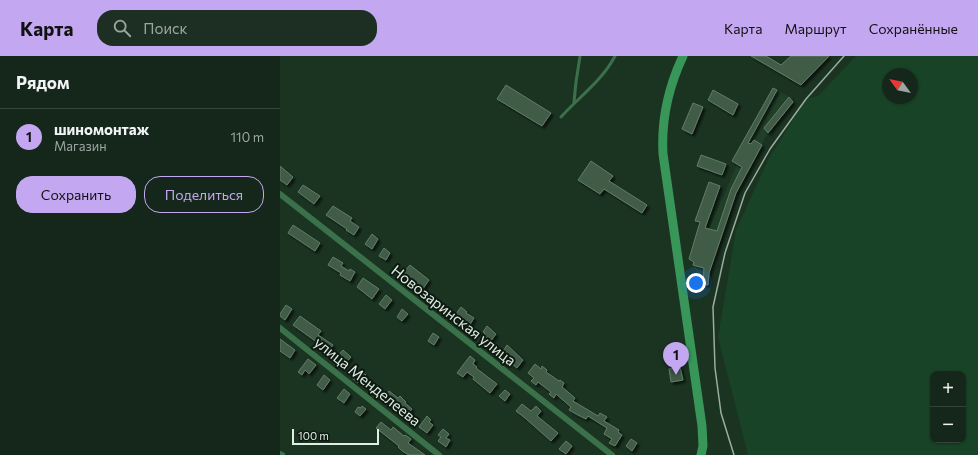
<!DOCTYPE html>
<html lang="ru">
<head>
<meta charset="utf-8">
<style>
	:root { --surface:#14271a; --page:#1d2f23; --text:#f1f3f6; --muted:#9da5a2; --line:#334439; --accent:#c4a7f1 }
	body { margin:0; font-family:Commissioner,sans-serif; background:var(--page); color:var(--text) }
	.controls { position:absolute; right:12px; bottom:12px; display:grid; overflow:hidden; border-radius:8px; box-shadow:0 1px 3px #0004 }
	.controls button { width:36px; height:36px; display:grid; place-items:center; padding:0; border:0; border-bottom:1px solid var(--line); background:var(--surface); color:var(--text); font:20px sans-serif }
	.compass { position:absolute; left:602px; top:12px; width:36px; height:36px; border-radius:50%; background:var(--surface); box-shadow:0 1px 3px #0004; rotate:303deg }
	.scale { position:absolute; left:12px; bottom:10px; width:87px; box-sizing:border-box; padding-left:4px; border:2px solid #dfeee2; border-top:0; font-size:11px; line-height:14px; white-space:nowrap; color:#dfeee2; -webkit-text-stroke:3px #0e1911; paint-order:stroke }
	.you { position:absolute; left:416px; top:227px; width:14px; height:14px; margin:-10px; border:3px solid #fff; border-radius:50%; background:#1a73e8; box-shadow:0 0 0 6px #1a73e833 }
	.badge { display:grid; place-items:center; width:26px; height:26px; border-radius:50%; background:var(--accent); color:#111; font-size:13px; font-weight:700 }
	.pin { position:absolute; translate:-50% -33px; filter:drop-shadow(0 1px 2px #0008) }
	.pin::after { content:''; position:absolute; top:21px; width:14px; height:12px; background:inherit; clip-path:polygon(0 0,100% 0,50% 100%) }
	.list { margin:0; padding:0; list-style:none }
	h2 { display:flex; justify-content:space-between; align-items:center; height:52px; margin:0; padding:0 16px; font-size:17px }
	h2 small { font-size:13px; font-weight:400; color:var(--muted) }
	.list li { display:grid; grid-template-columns:26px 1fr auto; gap:12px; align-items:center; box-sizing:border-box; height:56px; padding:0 16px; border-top:1px solid var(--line) }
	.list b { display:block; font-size:15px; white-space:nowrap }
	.list p { margin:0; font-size:13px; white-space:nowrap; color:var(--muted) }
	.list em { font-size:13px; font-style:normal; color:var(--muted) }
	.actions { display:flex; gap:8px; padding:12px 16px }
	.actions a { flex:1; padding:9px 0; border:1px solid var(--accent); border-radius:16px; text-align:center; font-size:14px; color:var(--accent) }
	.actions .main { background:var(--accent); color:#111 }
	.icon { flex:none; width:22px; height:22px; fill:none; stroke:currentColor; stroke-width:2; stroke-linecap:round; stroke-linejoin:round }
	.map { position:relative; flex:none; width:698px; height:399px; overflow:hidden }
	header { display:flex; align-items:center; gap:24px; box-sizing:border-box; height:56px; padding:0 20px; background:var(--accent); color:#111 }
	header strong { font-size:19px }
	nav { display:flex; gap:22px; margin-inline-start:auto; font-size:14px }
	.search { width:280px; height:36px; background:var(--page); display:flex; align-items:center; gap:10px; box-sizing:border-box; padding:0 14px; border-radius:16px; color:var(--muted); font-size:15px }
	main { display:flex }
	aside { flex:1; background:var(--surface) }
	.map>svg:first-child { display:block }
	.built { fill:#203f29 }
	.green { fill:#184326; fill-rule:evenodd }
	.building { fill:#415b47; stroke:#617c67; filter:url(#shadow) }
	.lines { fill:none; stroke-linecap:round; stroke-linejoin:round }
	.lane { stroke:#3a714a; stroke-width:3 }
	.street { stroke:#3a714a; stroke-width:6 }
	.secondary { stroke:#389658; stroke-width:9 }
	.rail { stroke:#9aad9f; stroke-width:1.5 }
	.labels { text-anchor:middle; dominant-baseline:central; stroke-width:4; stroke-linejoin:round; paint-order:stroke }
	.street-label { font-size:15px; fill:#dfeee2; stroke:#0e1911 }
</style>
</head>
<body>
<header>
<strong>Карта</strong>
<div class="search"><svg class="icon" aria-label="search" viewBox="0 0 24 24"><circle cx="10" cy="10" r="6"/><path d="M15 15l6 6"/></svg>Поиск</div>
<nav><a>Карта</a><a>Маршрут</a><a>Сохранённые</a></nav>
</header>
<main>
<aside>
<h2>Рядом<small></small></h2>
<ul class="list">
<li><span class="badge">1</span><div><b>шиномонтаж</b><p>Магазин</p></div><em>110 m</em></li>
</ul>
<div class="actions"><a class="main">Сохранить</a><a>Поделиться</a></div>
</aside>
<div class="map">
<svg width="698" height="399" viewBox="0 0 698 399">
	<defs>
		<filter id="shadow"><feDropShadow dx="2.5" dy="2.5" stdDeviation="1" flood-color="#0009"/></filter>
	</defs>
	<rect width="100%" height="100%" fill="#1b3422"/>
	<path class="built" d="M493,32l16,9 4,5 -25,31 -32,60 -27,80 -1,12 -5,-1 -14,-25 9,-33 11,3 28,-65 -5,-3z"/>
	<path class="green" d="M576,0h122v399h-230l-30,-118 18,-107 33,-72 37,-59 12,-3zM608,18h24v24h-24zM653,318h30v66h-30z"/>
	<path class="building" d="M471,0h15l15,9 10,-9h38l-28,29z
		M226,29l45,28 -9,13 -45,-27z
		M493,32l4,2 -29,53 3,1 3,-4 8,5 -26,48 -27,80 -1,12 -5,-1 1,-16 -11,-3 1,-3 -5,-3 11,-37 -5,-1 14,-39 11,4 -15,42 12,3 14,-42 11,-22 -10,-6z
		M433,34l25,14 -5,11 -25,-15z
		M509,41l4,5 -25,31 -4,-5z
		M413,47l10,4 -11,27 -10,-5z
		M421,99l25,9 -4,11 -25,-9z
		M311,105l22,15 -4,5 38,24 -5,8 -38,-24 -4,5 -22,-14z
		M0,110l13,11 -6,8 -7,-5z
		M23,129l17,11 -6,8 -16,-12z
		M53,150l19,12 -2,3 9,6 -5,8 -8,-5 1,-1 -21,-14z
		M13,169l27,18 -5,8 -27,-18z
		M92,178l6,5 -6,10 -7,-5z
		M104,192l6,5 -4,7 -7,-4z
		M53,201l10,6 -2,3 8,5 1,-2 5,3 -5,9 -10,-6 1,-2 -13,-8z
		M130,209l19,15 -7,10 -20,-16z
		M83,222l16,11 -7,10 -15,-12z
		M106,239l6,5 -7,9 -6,-5z
		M6,249l6,4 -7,11 -5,-4v-2z
		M181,251l6,5 -1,1 8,5 -5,8 -14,-11z
		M122,253l6,5 -6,7 -5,-4z
		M20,260l21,15 -3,4 15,10 -6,8 -8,-6 2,-2 -28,-20z
		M207,270l9,8 -6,8 -7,-6 2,-3 -2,-1z
		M153,277l6,4 -5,8 -6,-4z
		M0,283l15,11 -5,8 -10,-7z
		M227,289l16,15 -6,8 -6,-5 2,-3 -11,-7z
		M63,294l8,7 -8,9 -8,-7z
		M190,300l5,4 -2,4 4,3 -1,1 21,16 -7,9 -17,-14 1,-2 -7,-5 -4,5 -6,-4z
		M28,303l8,6 -7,9 -4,-4 -3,5 -4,-3z
		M255,308l6,5 1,-3 5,4 -1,2 13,9 1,-1 4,3 -2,4 13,11 -2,3 25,15 2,-3 7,4 -3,4 15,9 -1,2 4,3 -7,11 -6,-3 3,-4 -8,-5 3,-6 -19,-12 -2,3 -10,-5 -7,-4 2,-3 -15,-13 -2,4 -5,-4 2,-2 -13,-10 -2,3 -5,-4 3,-3 -6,-5z
		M400,311l3,13 -12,2 -2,-13z
		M79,314l7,5 -8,8 -6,-5z
		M44,319l6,5 -7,10 -6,-5z
		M64,333l6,5 -6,9 -7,-5z
		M225,334l5,4 -5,7 -6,-5z
		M109,335l9,7 2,-2 6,6 -1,1 7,6 -6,7 -23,-17z
		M242,348l9,7 5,-5 5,5 -4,5 21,17 -7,8 -26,-23 -9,-7z
		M82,350l4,3 -6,7 -5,-4 3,-5 3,1z
		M147,360l4,4 -2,2 4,3 -6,8 -8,-6z
		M101,366l10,8 2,-3 11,9 1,-1 6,4 -3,4 17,12h-16l-7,-4 -4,-4 1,-1 -23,-18z
		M163,373l6,5 -3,4 4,2 -4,7 -8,-6 3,-4 -3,-2z
		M351,383l6,4 -5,8 -6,-5z
		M286,385l6,5 -6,8 -7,-5z"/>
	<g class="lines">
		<path class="lane" d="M294,46l2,-20 4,-26
			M281,61c18,-20 41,-36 54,-61"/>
		<path class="street" d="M0,138l332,261
			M0,272l159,127
			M0,398l2,1"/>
		<path class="secondary" d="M403,0c-15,32 -22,63 -20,98l39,272 1,20 -2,9"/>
		<path class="rail" d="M454,399l-13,-42 -6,-45 -2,-61 12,-54 20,-60 25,-44 36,-50 38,-43"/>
	</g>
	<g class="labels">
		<g class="street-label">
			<text transform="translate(174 259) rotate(38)">Новозаринская улица</text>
			<text transform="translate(88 325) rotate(39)">улица Менделеева</text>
		</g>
	</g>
</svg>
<div class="controls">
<button>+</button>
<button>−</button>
</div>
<svg class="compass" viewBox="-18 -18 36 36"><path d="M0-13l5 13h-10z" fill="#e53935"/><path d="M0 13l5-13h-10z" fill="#9da5a2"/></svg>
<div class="scale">100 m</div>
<div class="you"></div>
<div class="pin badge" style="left:396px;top:319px">1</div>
</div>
</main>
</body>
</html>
